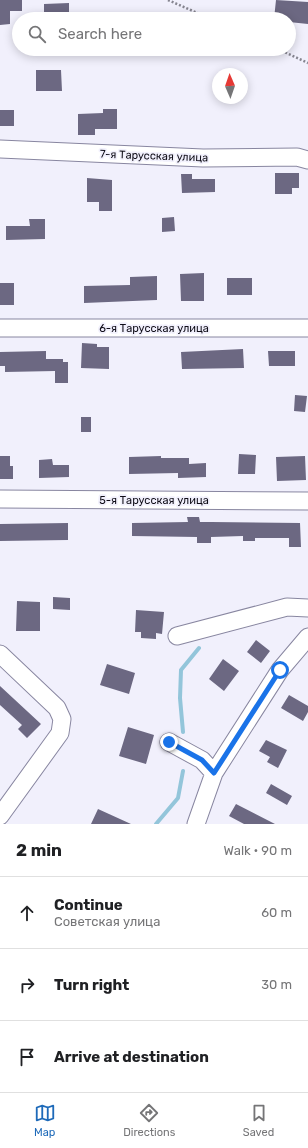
<!DOCTYPE html>
<html lang="en">
<head>
<meta charset="utf-8">
<style>
	:root { --surface:#fff; --page:#f6f6f6; --text:#202124; --muted:#757577; --line:#e0e0e0; --accent:#1e6ab9 }
	body { margin:0; font-family:Rubik,sans-serif; background:var(--page); color:var(--text) }
	.compass { position:absolute; left:212px; top:68px; width:36px; height:36px; border-radius:50%; background:var(--surface); box-shadow:0 2px 10px #0003; rotate:358deg }
	.stop { position:absolute; width:12px; height:12px; margin:-9px; border:3px solid #1a73e8; border-radius:50%; background:#fff }
	.stop.end { background:#1a73e8; border-color:#fff; box-shadow:0 1px 4px #0008 }
	.list { margin:0; padding:0; list-style:none }
	h2 { display:flex; justify-content:space-between; align-items:center; height:52px; margin:0; padding:0 16px; font-size:17px }
	h2 small { font-size:13px; font-weight:400; color:var(--muted) }
	.list li { display:grid; grid-template-columns:26px 1fr auto; gap:12px; align-items:center; box-sizing:border-box; height:72px; padding:0 16px; border-top:1px solid var(--line) }
	.list b { display:block; font-size:15px; white-space:nowrap }
	.list p { margin:0; font-size:13px; white-space:nowrap; color:var(--muted) }
	.list em { font-size:13px; font-style:normal; color:var(--muted) }
	.icon { flex:none; width:22px; height:22px; fill:none; stroke:currentColor; stroke-width:2; stroke-linecap:round; stroke-linejoin:round }
	.map { position:relative; flex:none; width:308px; height:824px; overflow:hidden }
	.search { position:absolute; background:var(--surface); box-shadow:0 2px 10px #0003; left:12px; right:12px; top:12px; height:44px; display:flex; align-items:center; gap:10px; box-sizing:border-box; padding:0 14px; border-radius:22px; color:var(--muted); font-size:15px }
	.sheet { height:268px; background:var(--surface) }
	nav { display:flex; justify-content:space-around; align-items:center; box-sizing:border-box; height:56px; border-top:1px solid var(--line); background:var(--surface); font-size:11px; color:var(--muted) }
	nav a { display:grid; justify-items:center; gap:2px }
	nav .on { color:var(--accent) }
	.map>svg:first-child { display:block }
	.lines { fill:none; stroke-linecap:round; stroke-linejoin:round }
	.stream { stroke:#93c5da; stroke-width:4 }
	.building { fill:#6c6882 }
	.minor-casing { stroke:#8886a0; stroke-width:19 }
	.path { stroke:#868590; stroke-width:2.5; stroke-dasharray:2 2; stroke-linecap:butt }
	.minor { stroke:#fff; stroke-width:17 }
	.route { stroke:#1a73e8; stroke-width:5 }
	.labels { text-anchor:middle; dominant-baseline:central; stroke-width:3.5; stroke-linejoin:round; paint-order:stroke }
	.street-label { font-size:11px; fill:#0f0d17; stroke:#f1f0fc }
</style>
</head>
<body>
<div class="map">
<svg width="308" height="824" viewBox="0 0 308 824">
	<rect width="100%" height="100%" fill="#f1f0fc"/>
	<g class="lines">
		<path class="stream" d="M183,732l-3,-34 1,-28 18,-22
			M156,824l22,-26 5,-27"/>
	</g>
	<path class="building" d="M0,0h22v11h-12v13l-10,1z
		M276,0l32,2v22l-19,-2v-3h-15z
		M69,3v16h-25v-15z
		M36,70h25l1,21h-26z
		M103,109h14v20h-22v6h-17v-21l25,-1z
		M0,110h14v16h-14z
		M275,173h24v15h-7v6h-17z
		M181,174h11v5h23v13l-33,1z
		M87,178l25,2v31h-13v-9h-12z
		M174,217l1,14 -13,1v-14z
		M29,219h16v20l-39,1v-14h24z
		M204,273v28h-23l-1,-27z
		M157,276v24l-73,3v-17l46,-1v-8z
		M227,278h25v17h-25z
		M0,283h14v22h-14z
		M82,343l15,1v3h12v22l-28,-1z
		M243,349l1,19 -62,1 -1,-17z
		M46,351v8h17v3h5v21h-13v-12l-50,1v-6h-5v-14z
		M268,351h27v15h-26z
		M295,395l12,1 -2,16 -11,-1z
		M81,417h10v15h-10z
		M239,454l17,1 -1,19h-17z
		M0,456h10v10h3v13h-13z
		M161,456v2h28v6l17,-1v14l-28,1v-5l-49,1v-17z
		M305,456l1,24 -29,1 -1,-24z
		M52,459l1,6h16v12l-30,1v-18z
		M187,517h12l1,5h11l89,1 1,24h-12v-9h-34v3h-12v-5l-32,1v6h-14v-6l-65,-1v-13l56,-1z
		M68,523v17l-68,1v-17z
		M53,597l17,1v12l-17,-1z
		M17,601l23,1v29h-24z
		M136,610l28,2 -2,22 -6,-1v6l-15,-1v-6h-6z
		M256,640l14,11 -9,12 -14,-11z
		M223,659l16,12 -15,20 -15,-12z
		M107,664l28,9 -6,21 -29,-9z
		M0,686l41,38 -14,14 -9,-9 4,-4 -22,-20z
		M289,695l19,11v6l-5,9 -22,-13z
		M128,727l26,8 -8,29 -27,-8z
		M266,740l21,10 -9,18 -11,-6 3,-5 -11,-6z
		M271,784l21,12 -5,9 -21,-12z
		M236,804l39,20h-31l-15,-8z
		M98,809l33,15h-40z"/>
	<g class="lines">
		<defs>
			<path id="minor" d="M0,149l203,9 94,-1 11,3
				M0,328h308
				M0,499l308,2
				M177,636l110,-29 21,1
				M0,654l57,54 5,11 -2,14 -60,83
				M169,742l33,18 12,13
				M196,824l18,-51 66,-103 28,-33"/>
		</defs>
		<use href="#minor" class="minor-casing"/>
		<path class="path" d="M168,0l43,19
			M278,49l30,14"/>
		<use href="#minor" class="minor"/>
	</g>
	<g class="lines">
		<path class="route" d="M169,742l33,18 12,13 66,-103"/>
	</g>
	<g class="labels">
		<g class="street-label">
			<text transform="translate(154 156) rotate(2)">7-я Тарусская улица</text>
			<text x="154" y="328">6-я Тарусская улица</text>
			<text x="154" y="500">5-я Тарусская улица</text>
		</g>
	</g>
</svg>
<svg class="compass" viewBox="-18 -18 36 36"><path d="M0-13l5 13h-10z" fill="#e53935"/><path d="M0 13l5-13h-10z" fill="#757577"/></svg>
<div class="stop" style="left:280px;top:670px"></div>
<div class="stop end" style="left:169px;top:742px"></div>
<div class="search"><svg class="icon" aria-label="search" viewBox="0 0 24 24"><circle cx="10" cy="10" r="6"/><path d="M15 15l6 6"/></svg>Search here</div>
</div>
<section class="sheet">
<h2>2 min<small>Walk · 90 m</small></h2>
<ul class="list">
<li><svg class="icon" aria-label="ahead" viewBox="0 0 24 24"><path d="M12 20V5M6 11l6-6 6 6"/></svg><div><b>Continue</b><p>Советская улица</p></div><em>60 m</em></li>
<li><svg class="icon" aria-label="right" viewBox="0 0 24 24"><path d="M7 20v-9h11M14 6l5 5-5 5"/></svg><div><b>Turn right</b></div><em>30 m</em></li>
<li><svg class="icon" aria-label="arrive" viewBox="0 0 24 24"><path d="M6 21V4h12l-3 4 3 4H6"/></svg><div><b>Arrive at destination</b></div></li>
</ul>
</section>
<nav>
<a class="on"><svg class="icon" aria-label="map" viewBox="0 0 24 24"><path d="M3 6l6-2 6 2 6-2v14l-6 2-6-2-6 2zM9 4v14M15 6v14"/></svg>Map</a>
<a><svg class="icon" aria-label="directions" viewBox="0 0 24 24"><path d="M12 3l9 9-9 9-9-9zM9 14v-3h6M13 9l2 2-2 2"/></svg>Directions</a>
<a><svg class="icon" aria-label="saved" viewBox="0 0 24 24"><path d="M7 4h10v16l-5-4-5 4z"/></svg>Saved</a>
</nav>
</body>
</html>
